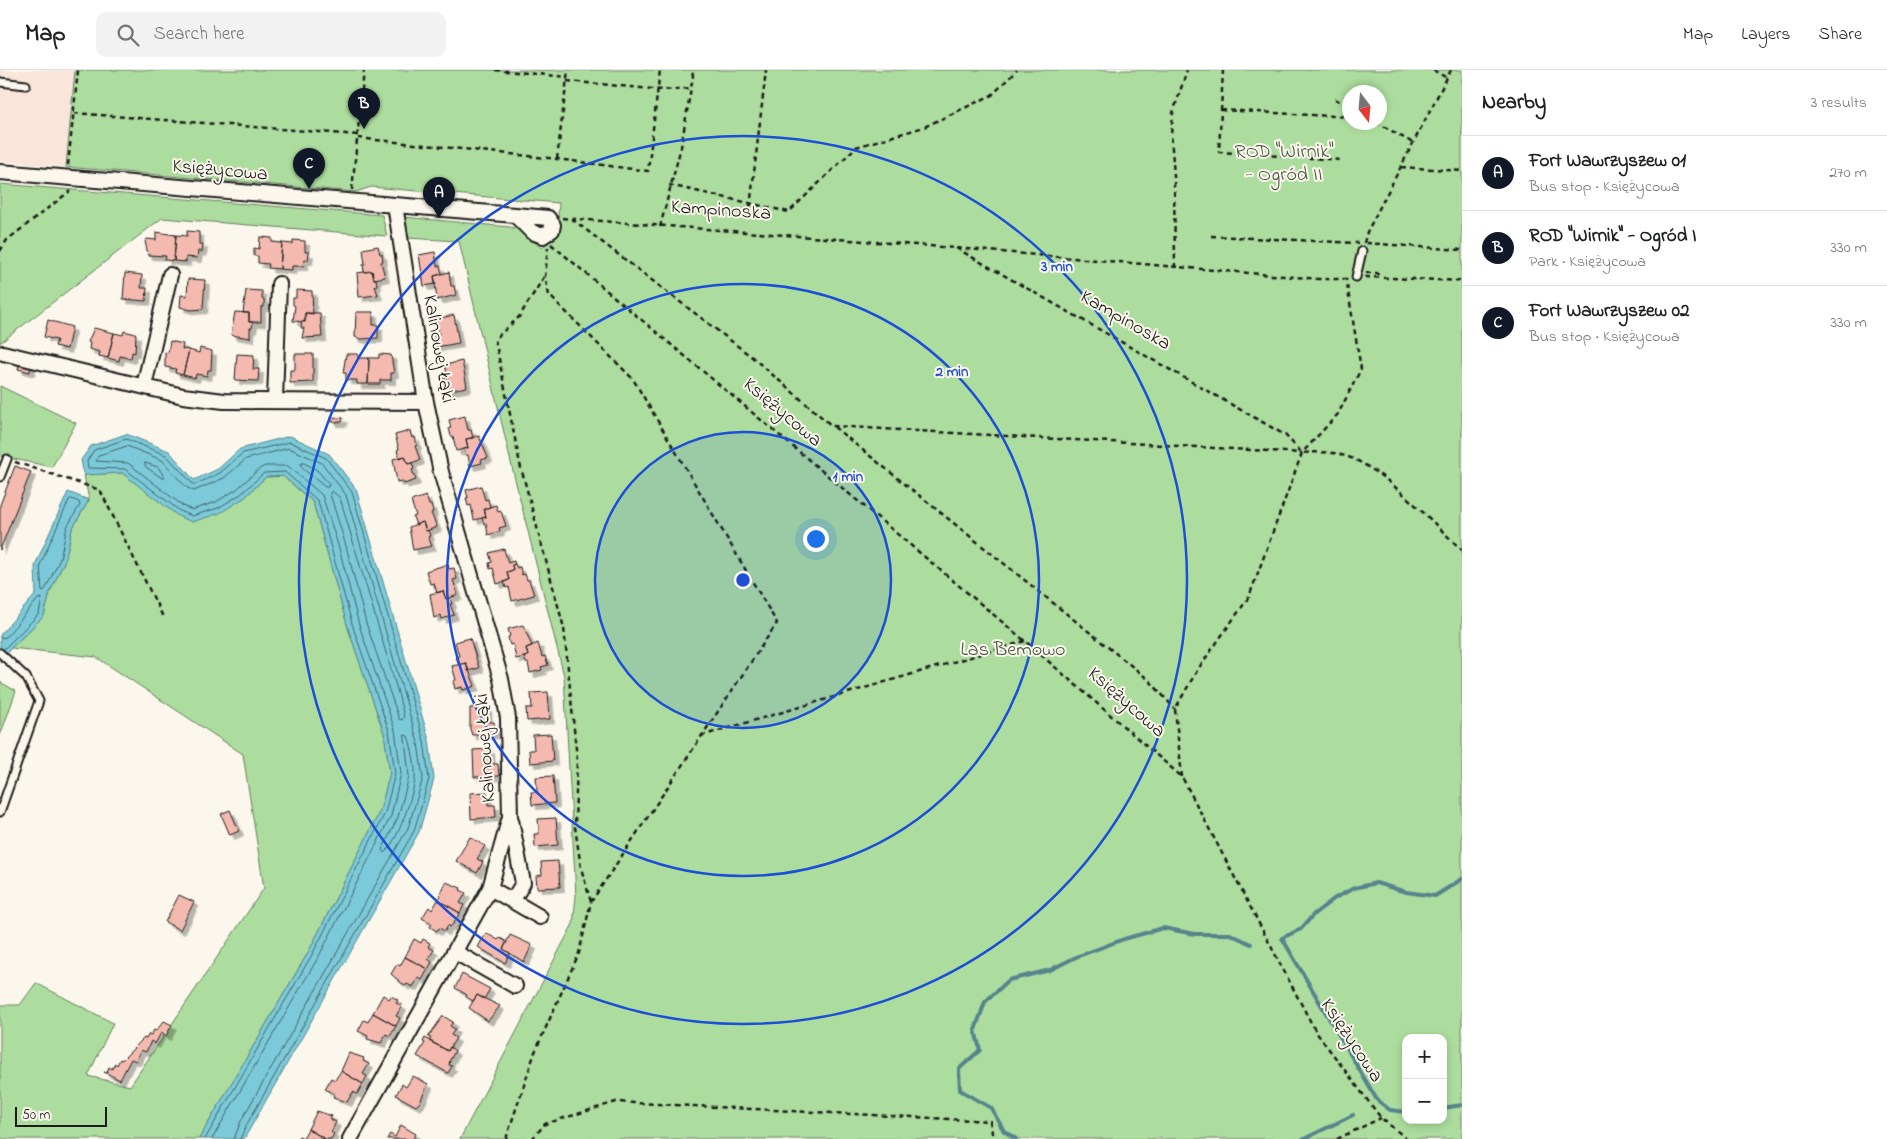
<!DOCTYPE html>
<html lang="en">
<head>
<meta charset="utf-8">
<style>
	:root { --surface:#fff; --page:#f2f2f2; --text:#202124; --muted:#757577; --line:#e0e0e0; --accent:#111827 }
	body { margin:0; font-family:"Indie Flower",sans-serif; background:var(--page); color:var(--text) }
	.controls { position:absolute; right:15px; bottom:15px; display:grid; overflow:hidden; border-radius:10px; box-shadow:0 2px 8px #0003 }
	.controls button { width:45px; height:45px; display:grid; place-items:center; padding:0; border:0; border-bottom:1px solid var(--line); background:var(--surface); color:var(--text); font:25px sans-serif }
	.compass { position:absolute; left:1342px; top:15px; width:45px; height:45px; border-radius:50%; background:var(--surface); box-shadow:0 2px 8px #0003; rotate:164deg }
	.scale { position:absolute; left:15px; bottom:12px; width:92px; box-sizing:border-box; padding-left:5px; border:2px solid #1c1c1c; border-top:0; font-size:14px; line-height:18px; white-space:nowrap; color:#1c1c1c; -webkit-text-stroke:4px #fbf7ec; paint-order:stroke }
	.you { position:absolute; left:815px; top:468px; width:18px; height:18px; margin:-12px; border:4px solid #fff; border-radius:50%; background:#1a73e8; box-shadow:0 0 0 8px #1a73e833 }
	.badge { display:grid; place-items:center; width:32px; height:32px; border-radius:50%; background:var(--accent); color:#fff; font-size:16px; font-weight:700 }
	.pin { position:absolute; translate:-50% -41px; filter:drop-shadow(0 1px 2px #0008) }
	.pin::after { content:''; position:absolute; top:26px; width:18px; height:15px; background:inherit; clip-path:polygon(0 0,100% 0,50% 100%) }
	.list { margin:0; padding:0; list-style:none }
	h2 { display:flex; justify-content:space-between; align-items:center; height:65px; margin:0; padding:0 20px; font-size:21px }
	h2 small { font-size:16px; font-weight:400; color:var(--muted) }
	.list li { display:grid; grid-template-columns:32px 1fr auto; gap:15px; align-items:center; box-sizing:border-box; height:75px; padding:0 20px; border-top:1px solid var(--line) }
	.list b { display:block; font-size:19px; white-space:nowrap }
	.list p { margin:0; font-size:16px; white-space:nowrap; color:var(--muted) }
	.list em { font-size:16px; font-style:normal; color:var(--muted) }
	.icon { flex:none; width:28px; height:28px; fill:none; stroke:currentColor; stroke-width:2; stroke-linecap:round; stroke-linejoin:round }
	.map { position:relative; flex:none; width:1462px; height:1069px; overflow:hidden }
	header { display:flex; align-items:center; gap:30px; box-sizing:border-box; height:70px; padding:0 25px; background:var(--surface); border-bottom:1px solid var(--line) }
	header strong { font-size:24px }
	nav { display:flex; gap:28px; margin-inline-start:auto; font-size:18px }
	.search { width:350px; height:45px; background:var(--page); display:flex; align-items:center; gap:12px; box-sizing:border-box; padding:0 18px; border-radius:10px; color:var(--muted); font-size:19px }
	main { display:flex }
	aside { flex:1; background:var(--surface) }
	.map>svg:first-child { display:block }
	.built { fill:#f9e5da }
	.green { fill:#acdd9e; stroke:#647c5d; fill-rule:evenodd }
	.water { fill:#7ccad9; stroke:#56848d }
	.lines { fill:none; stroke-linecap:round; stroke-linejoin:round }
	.shore { stroke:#426268; stroke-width:1 }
	.stream { stroke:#56848d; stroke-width:4 }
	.building { fill:#f5baaf; stroke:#1c1c1c; filter:url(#shadow) }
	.service-casing { stroke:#1c1c1c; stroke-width:11 }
	.minor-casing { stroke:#1c1c1c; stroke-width:18 }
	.path { stroke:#1c1c1c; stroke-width:2.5; stroke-dasharray:5 4; stroke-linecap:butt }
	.service { stroke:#fbf7ec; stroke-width:7 }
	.minor { stroke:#fbf7ec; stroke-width:14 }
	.ring { fill:none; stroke:#1d4ed8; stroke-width:2.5 }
	.labels { text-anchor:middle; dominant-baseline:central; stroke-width:4; stroke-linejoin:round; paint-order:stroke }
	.park-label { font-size:20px; fill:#475643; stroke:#fbf7ec }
	.street-label { font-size:20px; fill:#1c1c1c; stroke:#fbf7ec }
	.centre { fill:#1d4ed8; stroke:#fbf7ec; stroke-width:2.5 }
	.ring-label { font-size:15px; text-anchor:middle; font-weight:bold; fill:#1d4ed8; stroke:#fbf7ec; stroke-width:4; stroke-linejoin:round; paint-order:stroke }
</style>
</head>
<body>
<header>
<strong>Map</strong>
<div class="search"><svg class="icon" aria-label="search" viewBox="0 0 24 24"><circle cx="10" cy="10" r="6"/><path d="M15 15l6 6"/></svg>Search here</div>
<nav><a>Map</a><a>Layers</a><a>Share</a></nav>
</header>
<main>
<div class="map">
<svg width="1462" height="1069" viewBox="0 0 1462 1069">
	<defs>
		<filter id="shadow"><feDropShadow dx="4.5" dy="4.5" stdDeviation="0" flood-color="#0004"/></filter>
	</defs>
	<rect width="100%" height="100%" fill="#fbf7ec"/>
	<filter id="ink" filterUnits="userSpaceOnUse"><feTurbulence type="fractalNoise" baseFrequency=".02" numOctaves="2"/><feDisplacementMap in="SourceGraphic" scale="10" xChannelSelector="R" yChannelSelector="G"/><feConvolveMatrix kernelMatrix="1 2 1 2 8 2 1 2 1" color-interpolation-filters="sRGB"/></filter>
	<g filter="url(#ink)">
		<path class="built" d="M0,0h75l-9,97 -66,-6z"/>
		<path class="green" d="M75,0h1387v1069h-1002l113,-215 3,-28 -12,-220 -52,-209 -53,-226 -52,-3 -4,-21 107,10 11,3 21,18 15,-16 2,-29 -188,-16 -15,5 -290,-25zM1350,22h30v30h-30zM1406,968h37v82h-37z
			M0,114l382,31 5,21 -225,-18 -162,125z
			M0,316l76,37 -24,44 -52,-11z
			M122,403l28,20 94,5 22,-21 17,-1 30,26 35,126 36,105 6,40 -10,38 -71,140 -110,188h-199v-134h20l16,-22 77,40 -25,53 42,10 134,-198 -21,-134 -147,-97 -85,-9 33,-32 6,-24 15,-32 7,-31 17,-29 -5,-25z
			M0,612l16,9 -16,45z"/>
		<path class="water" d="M126,364l43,17 25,29 24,-11 22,-20 50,-13 39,18 27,35 73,251 5,39 -15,53 -175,307h-45l110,-188 71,-140 10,-38 -6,-40 -36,-105 -35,-126 -30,-26 -17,1 -22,21 -24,15 -28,9 -14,-6 -56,-43 -38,2 -3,-15 10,-14z
			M68,422l21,8 -17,29 -7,31 -15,32 -6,24 -33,32 -11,14v-27l36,-41 -1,-29z"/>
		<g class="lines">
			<path class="shore" d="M145,393l13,4 7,11h-3l-16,-11z
				M304,393l13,7 12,14 -1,3h-3l-24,-20v-3z
				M332,421l8,7 58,195 6,24 -2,3 -3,-1 -33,-96 -20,-77 -16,-52z
				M72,429l7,3 1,3 -13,22 -7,32 -15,31 -3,1 -2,-26 29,-65z
				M0,568l6,-1 32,-38 4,-1 -3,16 -36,36
				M405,665l3,1c4,12 8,30 7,43 -2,16 -18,65 -31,74l-2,-3 16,-33 11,-40z
				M205,1069l108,-186 72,-140 10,-40 -6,-42 -36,-104 -35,-126 -33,-29 -21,1 -23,21 -23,14 -26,8 -12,-5 -55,-42 -37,-1 -1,-7 7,-11 32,-11 40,16 28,30 26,-12 23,-20 47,-11 36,16 26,34 72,249 5,38 -15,52 -167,293 -7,15
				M212,1069l107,-183 72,-140 10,-43 -6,-43 -36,-105 -20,-77 -17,-53 -34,-29h-23l-6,3 -22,20 -21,13 -24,8 -9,-4 -55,-43 -32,-2 3,-6 28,-9 35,14 24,27 8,4 30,-13 22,-19 43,-11 33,15 24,32 72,248 5,35 -15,50 -167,293 -7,18"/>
			<path class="stream" d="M1443,1038l19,-3
				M1406,1042l-16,-2 -13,-10 -95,-162 19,-9 13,-15 21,-16 19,-10 22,-5 30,9 29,4 27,-17
				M1016,1069l-12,-8 -13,-23 -31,-18 -1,-21 21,-19 -5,-20 10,-28 24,-22 41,-10 26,-13 48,-18 39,-11 32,6h35l21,10
				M1304,1069l49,-24"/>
		</g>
		<path class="building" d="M187,161l12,1v12h4l-1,8 -4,-1 -1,7 -11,-1v5l-12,-1 2,-26 11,1z
			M156,162l20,3 -2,26 -9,-1 1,-4 -18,-1 -3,-14 2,-2 9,1z
			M260,167l12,1v4l10,1 -2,26 -12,-1 1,-4 -11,-1v-7h-4v-8l5,1z
			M293,170l12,1v11h4l-1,8h-4l-1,6h-11v4l-12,-1 2,-26 11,1z
			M378,176l2,8h2l1,7 -2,1 4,15 -11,2 -2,-8 -8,1 -1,-8h2l-2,-15z
			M435,182l2,14h3l2,8 -8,2 2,8 -12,2 -5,-31z
			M372,201l2,8h2l1,6 -2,1 3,9 -19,2 -2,-24z
			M449,202l2,14h3l2,9 -19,5 -3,-24z
			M125,203l17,2 -1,13h6l-1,13 -23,-2z
			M188,209l17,1 -2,29 -12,1 -11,-3 1,-12 6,1z
			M246,220l16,1v8h2v8h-3v15h-12v-9h-6z
			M296,220l16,1 1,23 -8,-1v9l-12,-1 2,-15 -2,-1v-7h3z
			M235,242l14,1v9h4l-1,6h-2v10l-19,-3z
			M356,242h17v13h5v13l-17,1 -6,-2z
			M305,243h15l2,24 -20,1 2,-10h-3l1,-7 3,1z
			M454,245l5,28 -23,4 -2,-12 5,-1 -3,-15z
			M48,250l24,7 -5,22 -12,-3 2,-6 -13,-3z
			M94,258l20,5 -6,25 -9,-2 1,-4 -11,-3 1,-6 -2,-1z
			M124,261l12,3 -1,19 -3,-1 -1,7 -11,-3 -1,5 -11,-3 6,-25 9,2z
			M170,271l13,3 -1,5 7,1 -6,25 -8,-2 1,-4 -11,-2v-15l3,1z
			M200,278l12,3 -1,19h-3l-1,6 -11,-2 -1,4 -12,-3 6,-25 10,3z
			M237,284l17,1 -1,14h6l-1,12 -23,-1z
			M295,284h18v28l-23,1v-13h5z
			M346,284h12v4h11l-1,26h-11v-4h-11v-7h-3z
			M379,284l12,1 3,18h-3v7h-11v4h-12l1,-26h10z
			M20,291l11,3 -1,8 -12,-3z
			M462,291l5,26 -22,4 -3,-12 6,-1 -3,-13z
			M465,346l3,14h3l2,8 -7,1 2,9 -12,3 -3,-15h-2l-2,-8h2l-2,-8z
			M332,347l11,1 -1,4h-10z
			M410,361l2,7 3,-1 2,8 -2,1 5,14 -12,4 -3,-8 -6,2 -2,-8 2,-1 -4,-14z
			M479,366l9,22 -7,2 1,3 -12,3 -2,-11h-2l-2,-6 4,-1 -2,-9z
			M405,386l3,8 4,-1 2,6 -2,1 4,10 -12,4 -1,-3 -6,1 -4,-23z
			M15,396l16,6 -31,78v-45z
			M481,416l4,14 3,-1 2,8 -6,2 2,8 -12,3 -3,-15 -3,1 -2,-8h2l-2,-8z
			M426,426l3,9h2l2,7 -2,1 6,14 -11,4 -3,-9 -7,3 -3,-8 3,-1 -5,-15z
			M496,435l2,7 3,-1 5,15 -7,2 1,3 -12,4 -2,-12 -2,1 -2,-6 4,-1 -2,-8z
			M423,452l3,9 2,-1 2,6 -2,1 4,9 -19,4 -4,-23z
			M504,479l4,14 6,-2 1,3 -3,1 1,5 -6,2 2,8 -12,4 -4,-16 -3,1 -1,-6 3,-1 -3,-9z
			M448,494l1,5 5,-1 3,11 -4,1 5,15 -12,4 -3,-8 -6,2 -3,-10 -4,1 -4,-13z
			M515,494l2,4 3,-1 2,8 3,-1 2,6h2l5,15 -22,6 -3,-14 -3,1 -2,-6 5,-2 -2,-8 6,-2 -1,-5z
			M443,521l3,8 4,-1 2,6h-2l4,11 -12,4 -1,-4 -7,3 -4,-24z
			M523,555l9,21 -6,2 2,8 -12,3 -3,-15 -3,1 -2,-8 2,-1 -2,-7z
			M470,568l9,30 -11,3 -2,-8 -7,2 -3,-8 3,-1 -4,-14z
			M538,573l4,14 3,-1 3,9 -7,2 1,3 -12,3 -2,-10h-2l-2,-6 4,-1 -2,-8z
			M466,593l9,23 -12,4 -1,-3 -7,2 -2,-8 3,-1 -4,-14z
			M548,622l2,27 -23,2 -1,-13h6l-1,-15z
			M487,637l1,15h6l1,12 -23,1 -2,-6v-21z
			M551,664l2,27 -23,2 -1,-13h5l-1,-15z
			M490,679l1,15h7l1,12 -25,1 -1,-27z
			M553,706l2,27 -23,2 -1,-13h6l-1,-15z
			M487,722l1,13h7l1,12 -25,2 -1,-26z
			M230,740l9,21 -9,4 -9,-21z
			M556,748l2,27 -23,2 -1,-13h5l-1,-15z
			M470,767l15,9 -8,13 6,3 -6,11 -21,-12z
			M558,791l2,26 -23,1 -1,-12 6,-1 -1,-13z
			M446,812l15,6 -1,2 6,3 -6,10 4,2 -4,8 -22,-13z
			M179,825l15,7 -14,28 -15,-8z
			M438,830l22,13 -6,10 -4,4 -2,-2 -3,6 -6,-3 -2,3 -7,-4 2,-3 -10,-6 7,-11 3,3z
			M486,863l12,7 2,-2 7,4 -4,7 7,4 -5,10 -27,-16z
			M510,865l22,10 -8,17 -21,-13z
			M414,869l7,4 2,-4 7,4 -2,4 6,3 -6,9 4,3 -4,7 -23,-12z
			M405,887l23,12 -6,11 -4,-2 -5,9 -6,-3 -2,2 -14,-12 6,-10 3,2z
			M462,904l28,15 -6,10 -7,-4 -4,6 -7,-4 1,-2 -12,-7z
			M383,925l6,4 2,-3 7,4 -2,3 6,3 -6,10 4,2 -4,8 -23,-13z
			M477,925l23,11 -12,15 -19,-13z
			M373,943l23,13 -6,10 -4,-2 -5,9 -14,-4 1,-3 -10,-5 6,-11 4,2z
			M443,946l10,6 -3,4 5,3 -4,6 5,3 -8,13 -19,-10 2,-3 -3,-1z
			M164,951l8,4 -6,11 -5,-3 -6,11 -4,-3 -5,11 -5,-2 -5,11 -5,-2 -11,21 -16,-8 3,1 2,-6 3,2 3,-6 2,2 3,-6 2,1 22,-22 2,1 3,-5 2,1 3,-5 2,1z
			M425,968l23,13 2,-4 5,4 -5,9 -1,5 3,1 -4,7 -31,-17 8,-13 -2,-1z
			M349,983l15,5 -1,3 6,3 -6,10 4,2 -4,8 -22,-13z
			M341,1001l22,13 -6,10 -4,-2 -6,10 -14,-5 2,-3 -10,-5 6,-11 4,2z
			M413,1006l15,8 -8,18 -4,4 -20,-11 6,-11 4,3z
			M317,1041l15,5 -2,3 6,3 -5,10 3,2 -3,5h-6l-17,-10z
			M401,1055l15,9 -3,5h-26l3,-5 5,3z
			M308,1059l17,10h-28l2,-3 4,2z"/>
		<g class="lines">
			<defs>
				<path id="service" d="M0,12l26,3
					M1356,207l6,-26
					M0,407l7,-18
					M0,583l26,24 13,24 -39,111"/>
				<path id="minor" d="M0,102l515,43 17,17 11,4 9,-6 1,-5 -5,-7 -33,-3
					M3,283l180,43 41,5 202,1
					M144,316l26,-111
					M275,330l4,-116
					M511,750l12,63 -10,17
					M490,818l50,29
					M455,882l60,34
					M350,1069l140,-251 20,-71 -2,-99 -7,-39 -60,-207 -15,-70 -31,-197"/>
			</defs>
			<use href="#service" class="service-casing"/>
			<use href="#minor" class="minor-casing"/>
			<path class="path" d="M495,0l72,7
				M1223,0l-4,82 122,8
				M1433,0l14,8
				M567,11l96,9 28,-2
				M1335,29l15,8
				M1221,40l129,7
				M74,43l284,22
				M1376,52l37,21
				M358,68l199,21 91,12 12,-101
				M557,89l11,-89
				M68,95l10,-95
				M1401,97l61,4
				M669,115l120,27 67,-65 68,-20 68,-32 25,-25
				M352,120l12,-120
				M750,137l16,-137
				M562,148l393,30 364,31h28
				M572,149l180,138 80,69 470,27
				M660,157l21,-80 12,-71 -1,-6
				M1211,166l147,7
				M1364,173l3,-11 84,-162
				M1366,173l96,7
				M551,174l474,397 157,136 134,255 65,86 26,21
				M956,178l329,187 17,18c15,-1 29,-2 43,3 36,10 88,67 117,94
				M0,181l7,-11 63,-49
				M1175,198l-1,-92 -3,-41 2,-22 14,-43
				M1366,203h11l5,4
				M544,207l-25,40 -24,22 25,125 44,164 13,131 -2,68 6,41 10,34
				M1365,207l97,4
				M834,357l315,253 26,29
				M15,392l85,28 64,129
				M701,666l324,-95
				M1182,707l-7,-68 23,-40 51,-72 53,-144 36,-39 23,-45 -15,-90
				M506,1069l29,-87 44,-99 12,-51 186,-279 -144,-244 -84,-84 -4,-18 3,-30
				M532,1069l13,-15 71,-22 374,19 3,18
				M1337,1069l44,-21"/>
			<use href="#service" class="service"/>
			<use href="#minor" class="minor"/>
		</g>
	</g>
	<circle cx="743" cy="510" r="148" fill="#1d4ed8" fill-opacity=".12"/>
	<g class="ring">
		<circle cx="743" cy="510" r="148"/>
		<circle cx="743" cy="510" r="296"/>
		<circle cx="743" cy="510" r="444"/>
	</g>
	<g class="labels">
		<g class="park-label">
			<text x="1284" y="82">ROD "Wirnik"<tspan x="1284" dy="23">- Ogród II</tspan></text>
			<text x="1013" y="580">Las Bemowo</text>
		</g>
		<g class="street-label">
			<text transform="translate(220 101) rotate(5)">Księżycowa</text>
			<text transform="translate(721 141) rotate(4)">Kampinoska</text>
			<text transform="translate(1125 251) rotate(30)">Kampinoska</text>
			<text transform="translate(438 279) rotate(80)">Kalinowej Łąki</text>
			<text transform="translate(782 343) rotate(40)">Księżycowa</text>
			<text transform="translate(1126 633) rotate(41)">Księżycowa</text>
			<text transform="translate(486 678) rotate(-94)">Kalinowej Łąki</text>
			<text transform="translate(1351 971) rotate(56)">Księżycowa</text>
		</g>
	</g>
	<circle cx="743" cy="510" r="8" class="centre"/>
	<g class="ring-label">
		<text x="1057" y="201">3 min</text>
		<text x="952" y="306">2 min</text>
		<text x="848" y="411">1 min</text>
	</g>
</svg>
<div class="controls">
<button>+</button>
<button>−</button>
</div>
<svg class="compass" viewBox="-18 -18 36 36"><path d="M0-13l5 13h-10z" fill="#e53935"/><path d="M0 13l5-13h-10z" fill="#757577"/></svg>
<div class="scale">50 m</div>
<div class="you"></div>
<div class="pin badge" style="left:439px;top:148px">A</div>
<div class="pin badge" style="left:364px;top:59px">B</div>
<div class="pin badge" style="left:309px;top:119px">C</div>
</div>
<aside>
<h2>Nearby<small>3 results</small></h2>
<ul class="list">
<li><span class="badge">A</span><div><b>Fort Wawrzyszew 01</b><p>Bus stop · Księżycowa</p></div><em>270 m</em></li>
<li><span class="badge">B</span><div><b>ROD &quot;Wirnik&quot; - Ogród I</b><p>Park · Księżycowa</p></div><em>330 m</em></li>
<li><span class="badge">C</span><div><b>Fort Wawrzyszew 02</b><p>Bus stop · Księżycowa</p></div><em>330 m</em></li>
</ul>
</aside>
</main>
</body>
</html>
